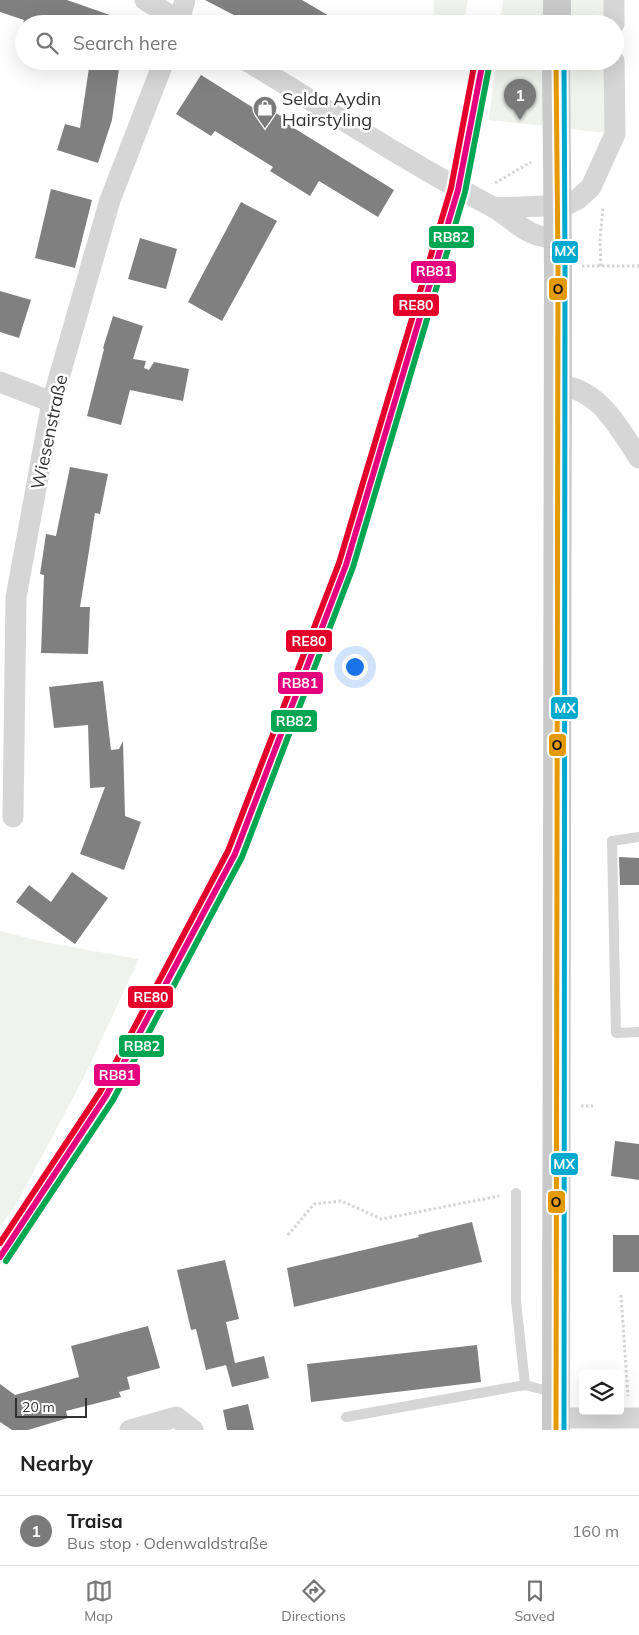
<!DOCTYPE html>
<html lang="en">
<head>
<meta charset="utf-8">
<style>
	:root { --surface:#fff; --page:#f6f6f6; --text:#222; --muted:#767676; --line:#e0e0e0; --accent:#7a7a7a }
	body { margin:0; font-family:Mulish,sans-serif; background:var(--page); color:var(--text) }
	.controls { position:absolute; right:15px; bottom:15px; display:grid; overflow:hidden; border-radius:5px; box-shadow:0 5px 20px #0002 }
	.controls button { width:45px; height:45px; display:grid; place-items:center; padding:0; border:0; border-bottom:1px solid var(--line); background:var(--surface); color:var(--text); font:25px sans-serif }
	.scale { position:absolute; left:15px; bottom:12px; width:72px; box-sizing:border-box; padding-left:5px; border:2px solid #323232; border-top:0; font-size:14px; line-height:18px; white-space:nowrap; color:#323232; -webkit-text-stroke:4px #fff; paint-order:stroke }
	.you { position:absolute; left:354px; top:666px; width:18px; height:18px; margin:-12px; border:4px solid #fff; border-radius:50%; background:#1a73e8; box-shadow:0 0 0 8px #1a73e833 }
	.badge { display:grid; place-items:center; width:32px; height:32px; border-radius:50%; background:var(--accent); color:#fff; font-size:16px; font-weight:700 }
	.pin { position:absolute; translate:-50% -41px; filter:drop-shadow(0 1px 2px #0008) }
	.pin::after { content:''; position:absolute; top:26px; width:18px; height:15px; background:inherit; clip-path:polygon(0 0,100% 0,50% 100%) }
	.list { margin:0; padding:0; list-style:none }
	h2 { display:flex; justify-content:space-between; align-items:center; height:65px; margin:0; padding:0 20px; font-size:21px }
	h2 small { font-size:16px; font-weight:400; color:var(--muted) }
	.list li { display:grid; grid-template-columns:32px 1fr auto; gap:15px; align-items:center; box-sizing:border-box; height:70px; padding:0 20px; border-top:1px solid var(--line) }
	.list b { display:block; font-size:19px; white-space:nowrap }
	.list p { margin:0; font-size:16px; white-space:nowrap; color:var(--muted) }
	.list em { font-size:16px; font-style:normal; color:var(--muted) }
	.icon { flex:none; width:28px; height:28px; fill:none; stroke:currentColor; stroke-width:2; stroke-linecap:round; stroke-linejoin:round }
	.map { position:relative; flex:none; width:639px; height:1430px; overflow:hidden }
	.search { position:absolute; background:var(--surface); box-shadow:0 5px 20px #0002; left:15px; right:15px; top:15px; height:55px; display:flex; align-items:center; gap:12px; box-sizing:border-box; padding:0 18px; border-radius:28px; color:var(--muted); font-size:19px }
	.sheet { height:135px; background:var(--surface) }
	nav { display:flex; justify-content:space-around; align-items:center; box-sizing:border-box; height:70px; border-top:1px solid var(--line); background:var(--surface); font-size:14px; color:var(--muted) }
	nav a { display:grid; justify-items:center; gap:2px }
	nav .on { color:var(--accent) }
	.map>svg:first-child { display:block }
	.green { fill:#f0f3ed }
	.building { fill:#808080 }
	.lines { fill:none; stroke-linecap:round; stroke-linejoin:round }
	.path { stroke:#d4d4d4; stroke-width:3; stroke-dasharray:2.5 2.5; stroke-linecap:butt }
	.lane { stroke:#d6d6d6; stroke-width:10 }
	.street { stroke:#d6d6d6; stroke-width:21 }
	.primary { stroke:#c9c9c9; stroke-width:28 }
	.bus-1-casing { stroke:#fff; stroke-width:9 }
	.bus-2-casing { stroke:#fff; stroke-width:9 }
	.bus-1 { stroke:#e39a05; stroke-width:5 }
	.bus-2 { stroke:#00a9ce; stroke-width:5 }
	.rail-1-casing { stroke:#fff; stroke-width:10 }
	.rail-2-casing { stroke:#fff; stroke-width:10 }
	.rail-3-casing { stroke:#fff; stroke-width:10 }
	.rail-1 { stroke:#e5007d; stroke-width:6 }
	.rail-2 { stroke:#00a651; stroke-width:6 }
	.rail-3 { stroke:#e4002b; stroke-width:6 }
	.labels { text-anchor:middle; dominant-baseline:central; stroke-width:5; stroke-linejoin:round; paint-order:stroke }
	.poi-label { font-size:18px; fill:#323232; stroke:#fff; text-anchor:start }
	.street-label { font-size:18px; fill:#323232; stroke:#fff }
	.line-badge { stroke:#fff; stroke-width:2 }
	.badge-label { font-size:14px; text-anchor:middle; font-weight:bold; fill:#fff }
	.pale-badge-label { font-size:14px; text-anchor:middle; font-weight:bold; fill:#111 }
</style>
</head>
<body>
<div class="map">
<svg width="639" height="1430" viewBox="0 0 639 1430">
	<rect width="100%" height="100%" fill="#fff"/>
	<path class="green" d="M434,0h34l-4,24h-31z
		M503,0h111v24h-114z
		M496,61h118l1,73 -126,-14z
		M0,931l44,11 95,17 -57,122 -64,120 -18,26z"/>
	<path class="building" d="M0,0h67l60,21v3h-104l1,-4 -24,-8z
		M205,0h97l41,24h-92z
		M90,61h30l-8,59 -14,43 -41,-13 8,-26 15,4z
		M201,75l56,35 2,-5 24,12 -2,3 113,70 -16,27 -59,-36 -9,15 -40,-25 3,-4 -58,-36 -4,5 -35,-22z
		M51,189l41,11 -17,68 -40,-10z
		M241,202l36,19 -55,100 -34,-19z
		M140,238l37,11 -11,40 -38,-10z
		M0,291l31,9 -12,38 -19,-6z
		M113,316l30,10 -10,33 13,2 -2,7 5,2 5,-8 35,7 -6,32 -53,-11 -9,35 -34,-9 17,-67 -1,-1z
		M70,467l38,7 -8,40 -5,-1 -15,94h10l-2,47 -47,-1 3,-78 -4,-1 6,-40 10,2z
		M103,681l8,69 8,-1 4,-8 2,75 16,6 -17,48 -44,-16 25,-67 -15,1 -2,-63 -34,3 -5,-41z
		M619,857l20,1v27h-19z
		M72,872l36,26 -33,46 -59,-42 13,-17 22,17z
		M615,1141l24,3v36l-28,-4z
		M472,1222l10,40 -188,45 -7,-39 132,-31 -1,-2z
		M613,1235h26v37h-26z
		M225,1260l14,59 -13,3 9,41 29,-7 5,22 -37,9 -6,-22 -20,5 -10,-41 -5,1 -14,-60z
		M148,1326l12,42 -33,9 3,12 -11,3 2,5 -55,14 2,7 -40,12h-16l-12,-8v-38l15,11 64,-18 -8,-31z
		M477,1345l4,37 -170,20 -4,-38z
		M248,1404l6,26h-27l-4,-20z"/>
	<g class="lines">
		<path class="path" d="M495,183l36,-21
			M582,266h57
			M601,266l-1,-26 3,-33
			M581,1106h12
			M288,1235l26,-31 27,-3 41,18 117,-23
			M621,1295l7,101"/>
		<path class="lane" d="M639,837l-27,4 4,192 23,-1
			M516,1193v108l9,84
			M346,1417l179,-32 31,8"/>
		<path class="street" d="M145,0l40,24
			M614,0v24
			M178,24l7,-24
			M247,61c81,49 160,101 244,145 26,14 33,32 67,32
			M494,208l72,-3 12,-6 13,-12 24,-53 -1,-73
			M0,382l52,20
			M558,385c42,4 60,42 81,73
			M13,817l3,-220 36,-195 58,-202 54,-139
			M556,1418h83
			M130,1430l46,-13 17,13"/>
		<path class="primary" d="M557,24v-24
			M556,1430l2,-1163 -2,-206"/>
		<defs>
			<path id="bus-1" d="M556,1430l2,-1163 -2,-206"/>
			<path id="bus-2" d="M564,1430l1,-1163 -1,-206"/>
		</defs>
		<use href="#bus-1" class="bus-1-casing"/>
		<use href="#bus-2" class="bus-2-casing"/>
		<use href="#bus-1" class="bus-1"/>
		<use href="#bus-2" class="bus-2"/>
		<defs>
			<path id="rail-1" d="M0,1257l106,-161 129,-242 111,-289 112,-375 25,-129"/>
			<path id="rail-2" d="M6,1261l107,-161 129,-243 111,-290 112,-375 25,-130"/>
			<path id="rail-3" d="M0,1243l100,-151 128,-241 111,-288 112,-375 24,-127"/>
		</defs>
		<use href="#rail-1" class="rail-1-casing"/>
		<use href="#rail-2" class="rail-2-casing"/>
		<use href="#rail-3" class="rail-3-casing"/>
		<use href="#rail-1" class="rail-1"/>
		<use href="#rail-2" class="rail-2"/>
		<use href="#rail-3" class="rail-3"/>
	</g>
	<defs>
		<symbol id="shop-pin" viewBox="-11 -11 22 30"><path d="M0 17L-7.5 6A9.5 9.5 0 1 1 7.5 6Z" fill="#7a7a7a" stroke="#fff"/><path d="M-5-2.5h2.3a2.7 3.5 0 0 1 5.4 0H5L5.5 6h-11ZM-1.5-2.5h3a1.5 2.3 0 0 0-3 0Z" fill="#fff"/></symbol>
	</defs>
	<g fill-rule="evenodd">
		<use href="#shop-pin" x="251" y="94" width="28" height="38"/>
	</g>
	<g class="labels">
		<g class="poi-label">
			<text x="282" y="98">Selda Aydin<tspan x="282" dy="21">Hairstyling</tspan></text>
		</g>
		<g class="street-label">
			<text transform="translate(49 432) rotate(-78)">Wiesenstraße</text>
		</g>
	</g>
	<g class="line-badge">
		<rect x="428" y="225" width="47" height="24" rx="5" fill="#00a651"/>
		<rect x="551" y="240" width="28" height="24" rx="5" fill="#00a9ce"/>
		<rect x="410" y="260" width="47" height="24" rx="5" fill="#e5007d"/>
		<rect x="548" y="277" width="20" height="24" rx="5" fill="#e39a05"/>
		<rect x="392" y="293" width="48" height="24" rx="5" fill="#e4002b"/>
		<rect x="285" y="629" width="48" height="24" rx="5" fill="#e4002b"/>
		<rect x="277" y="671" width="47" height="24" rx="5" fill="#e5007d"/>
		<rect x="550" y="696" width="29" height="24" rx="5" fill="#00a9ce"/>
		<rect x="270" y="709" width="48" height="24" rx="5" fill="#00a651"/>
		<rect x="548" y="733" width="19" height="24" rx="5" fill="#e39a05"/>
		<rect x="127" y="985" width="47" height="24" rx="5" fill="#e4002b"/>
		<rect x="118" y="1034" width="47" height="24" rx="5" fill="#00a651"/>
		<rect x="93" y="1063" width="48" height="24" rx="5" fill="#e5007d"/>
		<rect x="550" y="1152" width="29" height="24" rx="5" fill="#00a9ce"/>
		<rect x="547" y="1190" width="19" height="24" rx="5" fill="#e39a05"/>
	</g>
	<g class="badge-label">
		<text x="451" y="242">RB82</text>
		<text x="565" y="256">MX</text>
		<text x="434" y="276">RB81</text>
		<text x="416" y="310">RE80</text>
		<text x="309" y="646">RE80</text>
		<text x="300" y="688">RB81</text>
		<text x="565" y="713">MX</text>
		<text x="294" y="726">RB82</text>
		<text x="151" y="1002">RE80</text>
		<text x="142" y="1051">RB82</text>
		<text x="117" y="1080">RB81</text>
		<text x="564" y="1169">MX</text>
	</g>
	<g class="pale-badge-label">
		<text x="558" y="294">O</text>
		<text x="557" y="750">O</text>
		<text x="556" y="1207">O</text>
	</g>
</svg>
<div class="controls">
<button><svg class="icon" aria-label="layers" viewBox="0 0 24 24"><path d="M12 4l9 5-9 5-9-5zM3 14l9 5 9-5"/></svg></button>
</div>
<div class="scale">20 m</div>
<div class="you"></div>
<div class="pin badge" style="left:520px;top:120px">1</div>
<div class="search"><svg class="icon" aria-label="search" viewBox="0 0 24 24"><circle cx="10" cy="10" r="6"/><path d="M15 15l6 6"/></svg>Search here</div>
</div>
<section class="sheet">
<h2>Nearby<small></small></h2>
<ul class="list">
<li><span class="badge">1</span><div><b>Traisa</b><p>Bus stop · Odenwaldstraße</p></div><em>160 m</em></li>
</ul>
</section>
<nav>
<a class="on"><svg class="icon" aria-label="map" viewBox="0 0 24 24"><path d="M3 6l6-2 6 2 6-2v14l-6 2-6-2-6 2zM9 4v14M15 6v14"/></svg>Map</a>
<a><svg class="icon" aria-label="directions" viewBox="0 0 24 24"><path d="M12 3l9 9-9 9-9-9zM9 14v-3h6M13 9l2 2-2 2"/></svg>Directions</a>
<a><svg class="icon" aria-label="saved" viewBox="0 0 24 24"><path d="M7 4h10v16l-5-4-5 4z"/></svg>Saved</a>
</nav>
</body>
</html>
